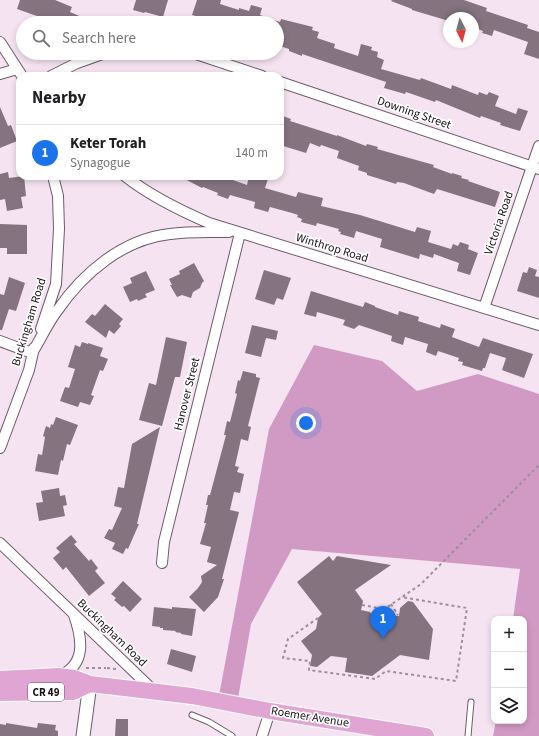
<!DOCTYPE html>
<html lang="en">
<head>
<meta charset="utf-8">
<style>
	:root { --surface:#fff; --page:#f2f2f2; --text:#202124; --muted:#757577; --line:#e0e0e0; --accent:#1a73e8 }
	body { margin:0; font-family:"Source Sans 3",sans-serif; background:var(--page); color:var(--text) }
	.controls { position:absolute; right:12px; bottom:12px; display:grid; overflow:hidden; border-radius:8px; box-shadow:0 2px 6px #0003 }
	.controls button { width:36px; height:36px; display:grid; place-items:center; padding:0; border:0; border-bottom:1px solid var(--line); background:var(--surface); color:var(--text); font:20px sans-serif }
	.compass { position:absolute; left:443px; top:12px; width:36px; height:36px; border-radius:50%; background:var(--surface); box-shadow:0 2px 6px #0003; rotate:174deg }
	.you { position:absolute; left:306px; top:423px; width:14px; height:14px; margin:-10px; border:3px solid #fff; border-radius:50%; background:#1a73e8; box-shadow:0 0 0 6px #1a73e833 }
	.badge { display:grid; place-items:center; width:26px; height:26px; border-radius:50%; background:var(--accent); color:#fff; font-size:13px; font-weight:700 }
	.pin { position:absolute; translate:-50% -33px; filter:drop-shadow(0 1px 2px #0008) }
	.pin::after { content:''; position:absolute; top:21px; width:14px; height:12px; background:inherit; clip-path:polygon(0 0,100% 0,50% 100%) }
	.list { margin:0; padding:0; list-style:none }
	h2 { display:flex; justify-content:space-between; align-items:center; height:52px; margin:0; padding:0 16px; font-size:17px }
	h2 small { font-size:13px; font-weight:400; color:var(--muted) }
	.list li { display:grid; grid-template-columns:26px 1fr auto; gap:12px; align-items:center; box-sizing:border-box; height:56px; padding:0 16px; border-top:1px solid var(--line) }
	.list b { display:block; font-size:15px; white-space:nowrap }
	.list p { margin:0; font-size:13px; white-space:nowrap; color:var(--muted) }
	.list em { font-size:13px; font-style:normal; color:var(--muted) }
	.icon { flex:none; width:22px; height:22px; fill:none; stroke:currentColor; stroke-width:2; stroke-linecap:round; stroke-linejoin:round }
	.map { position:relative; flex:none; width:539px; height:736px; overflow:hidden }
	.search { position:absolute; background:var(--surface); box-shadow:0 2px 6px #0003; left:16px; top:16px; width:268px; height:44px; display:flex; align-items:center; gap:10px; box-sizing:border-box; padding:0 14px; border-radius:22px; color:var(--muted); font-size:15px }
	.panel { position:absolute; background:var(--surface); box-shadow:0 2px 6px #0003; left:16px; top:72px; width:268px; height:108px; border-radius:12px }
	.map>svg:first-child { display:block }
	.forest { fill:#d19ac4 }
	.building { fill:#857480 }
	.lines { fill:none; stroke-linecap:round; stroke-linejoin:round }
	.service-casing { stroke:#6d5c68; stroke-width:7 }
	.minor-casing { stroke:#6d5c68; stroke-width:12 }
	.tertiary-casing { stroke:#6d5c68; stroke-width:15 }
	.primary-casing { stroke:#fff; stroke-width:18 }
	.path { stroke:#9d8f99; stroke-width:2; stroke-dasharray:3 3; stroke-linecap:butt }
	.service { stroke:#fff; stroke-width:5 }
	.minor { stroke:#fff; stroke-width:10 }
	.tertiary { stroke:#fff; stroke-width:13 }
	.primary { stroke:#e1a5d4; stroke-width:16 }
	.labels { text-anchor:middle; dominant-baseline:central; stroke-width:3.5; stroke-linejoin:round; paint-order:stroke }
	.shield { fill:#fff; stroke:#5e595d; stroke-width:1 }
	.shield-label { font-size:11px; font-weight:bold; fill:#191217 }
	.street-label { font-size:12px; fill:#191217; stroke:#fff }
</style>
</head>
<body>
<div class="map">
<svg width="539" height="736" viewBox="0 0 539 736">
	<rect width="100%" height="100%" fill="#f6e3f1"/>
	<path class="forest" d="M314,345l68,16 35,30 61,-17 61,20v342h-46l3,-15h28v-102h-11l7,-50 -228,-20 -41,75 -14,80 -19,-3 51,-272z"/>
	<path class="building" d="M20,0h35l17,7 -2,5 26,11h-46l1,-2 -34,-12z
		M136,0h32l-5,17 -18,-5 -1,1 -11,-3z
		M197,0h24l-1,4 19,6v-2l10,3 2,-6 11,3 -2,7 20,7 1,-3 32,8 -1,3 7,2 -2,6 18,6 -1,4 24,8 3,-12 11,3 -1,3 7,2 -1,5 7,3 -3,9 39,11 1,-2 30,11 1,-4 26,10 1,-3 8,3 2,-3 10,4 -4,10 21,8 2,-6 10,3 -8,20 -20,-6 1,-2 -20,-7 -1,2 -44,-18 -1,2 -29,-10 -1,2 -21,-6 2,-6 -84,-28v2l-13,-5v-2l-12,-4v-22h-70l-5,-2 1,-3 -11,-3z
		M392,0h72l23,8 -1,3 42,14 -1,3 12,4v27l-15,-5 4,-12 -34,-12 -2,6 -10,-3 1,-2 -10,-4v-9h-24v3l-37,-11v-1l-21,-8z
		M0,107l8,19 3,-1 6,16 -17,7z
		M280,115l11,4 -1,2 47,15v-1l29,11 1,-2 11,3 -1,2 57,16 -1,2 19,7v-1l10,3 -1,2 8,2 -1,1 32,11 -5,15 -58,-18 -3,5 -30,-11 -7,-1 -1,2 -29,-9v-2l-9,-3 1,-4 -22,-8 2,-7 -18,-6 -1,2 -10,-4 -4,10 -26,-8z
		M8,172l1,6 15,-2 2,20 -5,1 2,11 -16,3 -2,-12 -5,1v-26z
		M179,176h52l-1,3 17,6 2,-9h7l12,3 -3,9 31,9 2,-5 25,6 -2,8 39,9 55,17 2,-5 14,4 -3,11 23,7 2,-5 5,2 2,-4 9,3 -1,4 10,4 -8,22 -13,-4 2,-8 -25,-9 -1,4 -13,-4 -1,5 -39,-12 2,-8 -26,-8 -2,7 -14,-4 1,-2 -3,-1 1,-2 -22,-6 -1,3 -15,-4 1,-3 -5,-2 1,-2 -6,-2 -22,-6 -2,5 -14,-4 1,-6 -25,-7 -2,4 -11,-4 1,-2 -15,-6 -1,1z
		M0,224l27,1v29h-20v-6h-7z
		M194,263l10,18 -2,2 -2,5 -7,4 -2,6 -9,-3 -5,2 -7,-12h2l-3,-6 11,-5 -1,-3z
		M529,267l8,3 -2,6 4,1v21l-22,-7 6,-19 4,1z
		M264,270l27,8 -8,22 -6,-2 -3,7 -19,-6z
		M146,271l9,19 -10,4 2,3 -9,4 -1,-2 -7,3 -7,-15 9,-4 -2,-5z
		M9,277l16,6 -9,28 -7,-2 -7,21h-2v-36l4,1z
		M311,291l52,16 2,-5 10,4v1l23,8 1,-4 20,6 -1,4 22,7 1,-4 14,5 -3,8 27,10 4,-9 50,16 -9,24 -22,-8 4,-12 -16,-5 -5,15h-2l-1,3 -20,-6 1,-3 -5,-1 1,-3 -21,-7 -2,5 -10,-4 2,-8 -23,-7 -2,8 -12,-4 1,-5 -33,-11 -5,4 -11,-4 2,-5 -28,-8 -1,5 -12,-3z
		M105,304l18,15 -4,5 2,2 -7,8 -5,-4 -3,8 -21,-16 7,-8 3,2z
		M252,325l26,6 -2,9 -10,-2 -5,19 -16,-4z
		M166,337l21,5 -7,35h-5l-13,49 -23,-6 10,-37 7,2z
		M82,342l6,2v-1l15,5 -3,8 8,3 -5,12 -3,-1 -9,25 3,1 -4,9 -10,-3 -2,5 -18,-6 5,-14 4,1 6,-19 -7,-2 7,-22 5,2z
		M243,371l13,3v3l4,1 -12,48 3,1 -3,14 -7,-2 -6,27 4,1 -2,5 7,2 -4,19 -6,-1 -4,18 9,2 -17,67h2l-6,18 -14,15 -15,-15 9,-9 4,-6 -1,-6 16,-11 -10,-3 4,-15 -11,-3 6,-21h-2l4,-18h-2l2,-10h2l16,-60h-2l3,-14 3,1 7,-28 -2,-1 3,-13 2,1z
		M56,417l22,8 -8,20 -3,-1 -4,17 -2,-1 -3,15 -23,-4 3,-17 4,1 3,-18 -2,-1 3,-10 4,2 1,-4 2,1z
		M160,427l-23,97h2l-11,25 -2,-1 -3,6 -11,-5 3,-6 -11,-5 5,-9 3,1 10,-22 -8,-2 4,-19 6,1 8,-44z
		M59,488l1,8 5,-1 2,10 -4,1 2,10 -26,5 -3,-18 7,-1 -2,-11z
		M71,535l6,7 -3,2 15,17 2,-2 7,9 -3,3 10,12 -16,13 -23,-29 -3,3 -10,-12 7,-6 -4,-4z
		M329,556l4,5 4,-5 54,9 -36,25 8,11 -2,9 9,2 8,12 13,-9 8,1 1,-8 8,-7 5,1 20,27 -4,31 -29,-5 -28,21 -27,-4 2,-14 -16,-2 -14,11 -7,-1 2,-11 -11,-14 15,-12 2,-11 4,-4 -25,-32z
		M123,581l19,18 -12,13 -6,-6 -2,1 -8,-7 2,-2 -5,-4z
		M154,607l18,2v-2l24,2 -4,27 -11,-2v-1l-6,-1 1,-1 -13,-1v-2h-3v-1l-8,-1z
		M171,649l25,7 -4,16 -25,-8z
		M116,719h12v17h-13z
		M6,723l31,5 1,-5 18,2 -1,5 3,1v5h-58v-12l6,1z"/>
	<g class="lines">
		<defs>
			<path id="service" d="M192,715l17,7 23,14
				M468,736l3,-34"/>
			<path id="minor" d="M0,42l22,34
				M193,53l69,23
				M0,74l17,-5
				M51,76l26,-13 28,-10
				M280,82l259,87
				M125,176c25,20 54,34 84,47l330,102
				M484,308l55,-162
				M41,329l15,-45 3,-55 -1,-33 -5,-20
				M0,341l32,12c9,-14 15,-29 25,-42 26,-38 66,-72 113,-77 19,-3 39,-2 59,-2
				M0,448l29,-78 5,-22
				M0,543l154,148
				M162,563l2,-21 76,-309
				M59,676c28,-11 23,-38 15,-61
				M262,736l8,-25"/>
			<path id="tertiary" d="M83,736l7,-52"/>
			<path id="primary" d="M0,679l58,-3 16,2 16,6 102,12 78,15 156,25
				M0,693l73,-1 17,-8"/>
		</defs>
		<use href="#service" class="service-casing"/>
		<use href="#minor" class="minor-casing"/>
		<use href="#tertiary" class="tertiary-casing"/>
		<use href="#primary" class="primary-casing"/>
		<path class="path" d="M391,604l7,11
			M362,605l22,4
			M373,617l48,-33 118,-119
			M318,618l-30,21 -5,19 27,3 -1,9 66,9 11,-8 70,10 11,-73 -66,-11
			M86,668h20
			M107,668l9,1"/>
		<use href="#service" class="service"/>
		<use href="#minor" class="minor"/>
		<use href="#tertiary" class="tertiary"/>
		<use href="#primary" class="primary"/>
	</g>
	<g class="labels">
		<rect class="shield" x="28" y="683" width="36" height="18" rx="3"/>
		<g class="shield-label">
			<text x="46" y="692">CR 49</text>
		</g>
		<g class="street-label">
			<text transform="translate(414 113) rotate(19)">Downing Street</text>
			<text transform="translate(499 223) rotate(-71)">Victoria Road</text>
			<text transform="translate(332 248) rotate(17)">Winthrop Road</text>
			<text transform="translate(29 322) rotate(-73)">Buckingham Road</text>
			<text transform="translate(187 394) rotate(-76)">Hanover Street</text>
			<text transform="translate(112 633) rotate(44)">Buckingham Road</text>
			<text transform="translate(310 717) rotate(9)">Roemer Avenue</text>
		</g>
	</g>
</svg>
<div class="controls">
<button>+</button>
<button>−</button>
<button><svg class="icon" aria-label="layers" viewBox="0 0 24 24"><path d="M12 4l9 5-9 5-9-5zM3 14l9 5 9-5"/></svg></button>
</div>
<svg class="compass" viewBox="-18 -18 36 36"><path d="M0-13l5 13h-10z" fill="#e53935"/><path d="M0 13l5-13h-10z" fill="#757577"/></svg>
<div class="you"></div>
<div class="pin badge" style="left:383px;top:639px">1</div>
<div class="search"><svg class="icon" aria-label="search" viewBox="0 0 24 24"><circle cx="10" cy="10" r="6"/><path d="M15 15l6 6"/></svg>Search here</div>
<section class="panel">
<h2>Nearby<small></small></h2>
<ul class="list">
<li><span class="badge">1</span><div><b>Keter Torah</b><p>Synagogue</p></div><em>140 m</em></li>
</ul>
</section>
</div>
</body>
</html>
